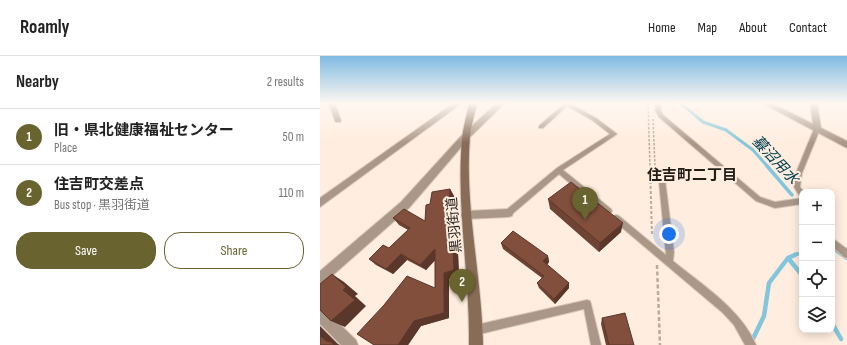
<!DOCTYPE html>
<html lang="en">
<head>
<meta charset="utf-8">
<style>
	:root { --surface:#fff; --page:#f6f6f6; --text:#222; --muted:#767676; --line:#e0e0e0; --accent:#696330 }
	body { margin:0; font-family:"Sofia Sans Condensed","Noto Sans JP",sans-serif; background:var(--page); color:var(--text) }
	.controls { position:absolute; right:12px; bottom:12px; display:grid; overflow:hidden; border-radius:8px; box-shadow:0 2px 10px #0003 }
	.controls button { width:36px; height:36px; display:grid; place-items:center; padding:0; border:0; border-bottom:1px solid var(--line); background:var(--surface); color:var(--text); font:20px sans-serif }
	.you { position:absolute; left:349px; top:178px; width:14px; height:14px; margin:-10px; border:3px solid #fff; border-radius:50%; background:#1a73e8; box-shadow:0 0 0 6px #1a73e833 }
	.badge { display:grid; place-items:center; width:26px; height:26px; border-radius:50%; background:var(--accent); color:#fff; font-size:13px; font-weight:700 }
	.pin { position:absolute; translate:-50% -33px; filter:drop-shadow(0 1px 2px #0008) }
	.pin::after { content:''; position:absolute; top:21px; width:14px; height:12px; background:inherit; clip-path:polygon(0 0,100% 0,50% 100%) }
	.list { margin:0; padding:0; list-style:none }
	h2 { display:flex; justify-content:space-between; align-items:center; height:52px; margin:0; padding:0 16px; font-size:17px }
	h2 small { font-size:13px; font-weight:400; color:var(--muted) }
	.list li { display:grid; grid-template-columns:26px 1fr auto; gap:12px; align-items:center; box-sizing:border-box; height:56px; padding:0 16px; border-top:1px solid var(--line) }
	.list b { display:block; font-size:15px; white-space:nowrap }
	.list p { margin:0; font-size:13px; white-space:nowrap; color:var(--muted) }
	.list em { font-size:13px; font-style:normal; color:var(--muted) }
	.actions { display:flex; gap:8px; padding:12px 16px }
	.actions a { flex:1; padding:9px 0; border:1px solid var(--accent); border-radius:16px; text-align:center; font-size:14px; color:var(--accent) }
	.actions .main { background:var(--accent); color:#fff }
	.icon { flex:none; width:22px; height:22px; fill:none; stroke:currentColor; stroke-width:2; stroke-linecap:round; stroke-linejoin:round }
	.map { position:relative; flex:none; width:527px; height:289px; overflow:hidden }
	header { display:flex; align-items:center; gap:24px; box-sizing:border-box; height:56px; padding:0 20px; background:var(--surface); border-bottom:1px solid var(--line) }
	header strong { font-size:19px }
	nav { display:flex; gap:22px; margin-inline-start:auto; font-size:14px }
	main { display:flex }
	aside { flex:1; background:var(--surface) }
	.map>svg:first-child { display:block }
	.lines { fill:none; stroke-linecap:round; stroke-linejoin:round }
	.stream-far2 { stroke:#83c6dc; stroke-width:3 }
	.stream-far1 { stroke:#83c6dc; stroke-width:3.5 }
	.stream { stroke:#83c6dc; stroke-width:4.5 }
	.lane-casing { stroke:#d7c8bb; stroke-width:2 }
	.street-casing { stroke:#d7c8bb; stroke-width:2 }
	.secondary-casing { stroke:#d7c8bb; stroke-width:2 }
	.path-far2 { stroke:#b9aba0; stroke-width:1.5; stroke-dasharray:2.5 1.5; stroke-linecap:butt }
	.path-far1 { stroke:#b9aba0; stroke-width:2; stroke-dasharray:3 2; stroke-linecap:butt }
	.path { stroke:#b9aba0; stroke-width:2.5; stroke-dasharray:4 2.5; stroke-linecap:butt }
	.lane { fill:#ab9787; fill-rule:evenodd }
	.street { fill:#ab9787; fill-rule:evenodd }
	.secondary { fill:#896c55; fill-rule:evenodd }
	.wall { fill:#6f4434 }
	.shaded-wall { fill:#5a372a }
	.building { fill:#814f3c; stroke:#5a372a }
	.labels { text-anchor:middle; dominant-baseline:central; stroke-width:4; stroke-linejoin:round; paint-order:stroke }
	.street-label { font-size:14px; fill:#231d18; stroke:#ffeddf }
	.water-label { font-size:15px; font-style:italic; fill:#034251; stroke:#ffeddf }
	.neighbourhood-label { font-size:15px; font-weight:bold; fill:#231d18; stroke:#ffeddf }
</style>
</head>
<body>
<header>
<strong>Roamly</strong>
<nav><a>Home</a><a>Map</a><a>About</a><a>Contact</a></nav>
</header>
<main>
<aside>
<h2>Nearby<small>2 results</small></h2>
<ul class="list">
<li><span class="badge">1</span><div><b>旧・県北健康福祉センター</b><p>Place</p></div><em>50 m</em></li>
<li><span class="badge">2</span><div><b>住吉町交差点</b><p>Bus stop · 黒羽街道</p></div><em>110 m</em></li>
</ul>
<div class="actions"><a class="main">Save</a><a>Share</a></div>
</aside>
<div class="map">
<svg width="527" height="289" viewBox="0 0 527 289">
	<rect width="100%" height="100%" fill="#ffeddf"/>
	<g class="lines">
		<path class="stream-far2" d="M360,47l23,19 23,8 27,20 15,17"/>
		<path class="stream-far1" d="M447,110l25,29"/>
		<path class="stream" d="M512,191l15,11
			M468,202l14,17
			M512,267l9,16
			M430,289l14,-29 5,-33 19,-25 9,-4"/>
		<defs>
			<path id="lane" d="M9,47h6l6,18 -1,1h-4l-1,-1z
				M242,47h7l27,15 21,16 -54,36 48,39 1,2 -1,2h-6l-46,-39 -48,41h-6l-1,-2 1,-2 52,-43 53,-34 -18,-14 -25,-14 -24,22h-4v-2l25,-22z
				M336,47h5v7l2,5 97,82 15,5 27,-4v6l-27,4 -19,-7 -97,-84 -4,-7z
				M497,71l3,2 -18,44 -2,14 4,5h-2v6l-2,-1 -6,-10 2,-14 18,-44z
				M339,113h2l3,2 10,81 -1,9c29,24 68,48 83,84h-11l-11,-20 -11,-12 -110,-93 -1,-2 1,-2 3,-1 3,1 47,39 -8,-84z
				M512,182l15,11v9l-3,-1 -12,-11z
				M267,244l3,1 1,3 10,41h-10l-7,-36 -108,26 -3,-2 -2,-3 2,-3 3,-2z"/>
			<path id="street" d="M134,47h8l-142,104v-9z
				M177,47h8l-36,35 -60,70 -85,75 -4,2v-14l81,-69 62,-68z
				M442,47h9l42,21 -3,-21h7l4,25 26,13v7z
				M188,153l4,1 1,3 -1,3 -4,1 -42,2 -4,-1 -1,-3 1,-3 4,-1z
				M0,252l5,2 31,30 2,5h-17l-21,-21z"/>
			<path id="secondary" d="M149,47h8c-2,11 -6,22 -7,33 -6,69 12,140 13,209h-14c1,-69 -13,-138 -7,-206 1,-12 5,-24 7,-36z"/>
		</defs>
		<use href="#lane" class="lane-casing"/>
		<use href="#street" class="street-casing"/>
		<use href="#secondary" class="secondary-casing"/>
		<path class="path-far2" d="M328,47l2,64
			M333,63l2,47"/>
		<path class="path-far1" d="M330,110l2,69"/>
		<path class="path" d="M337,209l3,80"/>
		<use href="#lane" class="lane"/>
		<use href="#street" class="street"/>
		<use href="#secondary" class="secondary"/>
	</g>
	<path class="wall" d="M130,133l4,7 -2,51 6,6 1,23 -10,3v39l-28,8 -13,19h-34l61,-57v-28l-9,10 -19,-10 -14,14 -17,-9 -7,-6 20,-11 19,-18 -9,-5 -6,-7 32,3 5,-17z
		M228,143l73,33 -22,20 -49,-43z
		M181,187l47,13 1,6 -2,3 22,18v5l-14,16 -16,-16 -2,-5 5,-5 -39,-29z
		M282,262l32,27h-28l-5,-21z"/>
	<path class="shaded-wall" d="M130,133l4,7 -2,58 -5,-6z
		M303,167l-2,9 -22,20 1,-9z
		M133,191l5,6 1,23 -10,3v39l-28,8 -13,19h-10l46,-72z
		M115,193l5,6 -14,15 -6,-5z
		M81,198l6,6 -14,14 -7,-5z
		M228,200l1,6 -4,5 -2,-6z
		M12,218l12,8 14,12 -3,2 11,10 -21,21 -14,-6 12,-31z
		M249,227v5l-14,16 -1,-5z
		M0,270l18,18 2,1h-6l-8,-4 -6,-5z"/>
	<path class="building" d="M251,126l52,41 -23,20 -52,-44z
		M130,133l-3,59 6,-1 1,23 -10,3v40l-30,8 -16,24h-24l-17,-11 27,-29 23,-29 28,12v-39l-15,16 -19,-11 -15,15 -17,-10 14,-14 6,3 21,-20 -17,-10 11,-9 21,12 1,-16 4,-1 2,-12z
		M193,175l35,25 -5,5 26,22 -15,16 -17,-16 7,-7 -43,-33z
		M12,218l14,13 -3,3 12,10 -24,21 -11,-11v-26z
		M305,257l9,32h-25l-7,-27z
		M0,280l6,5 5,1 3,3h-14z"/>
	<linearGradient id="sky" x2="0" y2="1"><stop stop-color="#7fbbe3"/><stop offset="0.54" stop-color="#fff7f1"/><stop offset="1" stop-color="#fff7f1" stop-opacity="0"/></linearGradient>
	<rect width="527" height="87" fill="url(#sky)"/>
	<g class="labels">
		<g class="street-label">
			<text transform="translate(134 169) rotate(-95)">黒羽街道</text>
		</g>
		<g class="water-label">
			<text transform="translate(455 104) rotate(47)">蟇沼用水</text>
		</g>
		<g class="neighbourhood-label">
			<text x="372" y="119">住吉町二丁目</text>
		</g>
	</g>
</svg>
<div class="controls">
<button>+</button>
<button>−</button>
<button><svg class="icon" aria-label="locate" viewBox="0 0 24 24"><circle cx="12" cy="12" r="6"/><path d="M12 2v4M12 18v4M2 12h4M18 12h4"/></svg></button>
<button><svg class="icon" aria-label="layers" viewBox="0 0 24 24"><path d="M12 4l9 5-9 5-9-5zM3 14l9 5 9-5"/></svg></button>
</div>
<div class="you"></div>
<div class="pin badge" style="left:265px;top:164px">1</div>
<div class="pin badge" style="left:142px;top:246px">2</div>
</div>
</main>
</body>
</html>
